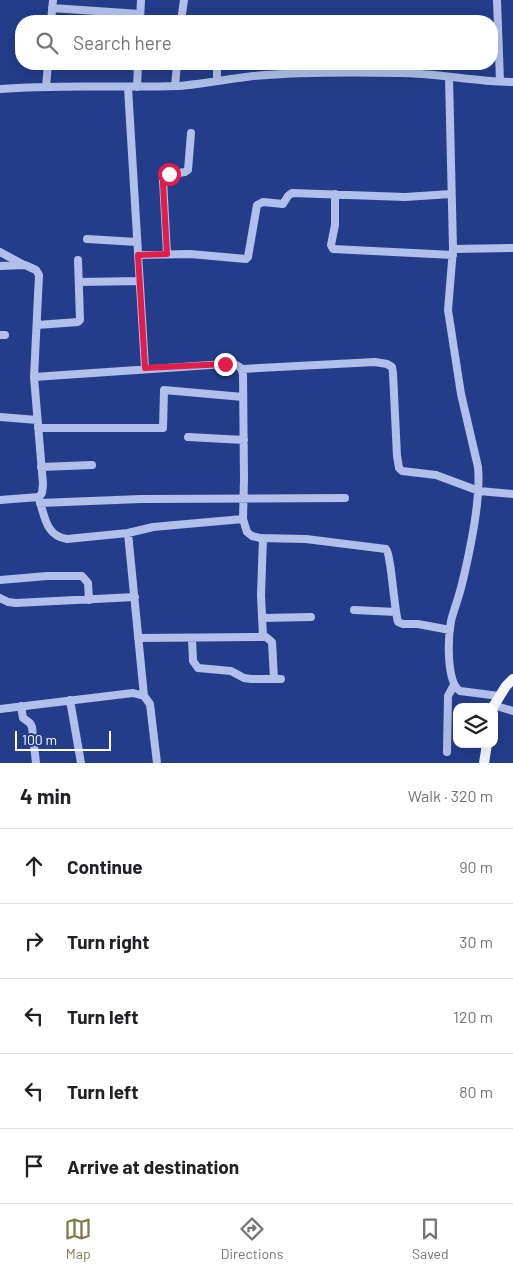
<!DOCTYPE html>
<html lang="en">
<head>
<meta charset="utf-8">
<style>
	:root { --surface:#fff; --page:#f2f2f2; --text:#202124; --muted:#757577; --line:#e0e0e0; --accent:#807b48 }
	body { margin:0; font-family:Barlow,sans-serif; background:var(--page); color:var(--text) }
	.controls { position:absolute; right:15px; bottom:15px; display:grid; overflow:hidden; border-radius:10px; box-shadow:0 5px 20px #0002 }
	.controls button { width:45px; height:45px; display:grid; place-items:center; padding:0; border:0; border-bottom:1px solid var(--line); background:var(--surface); color:var(--text); font:25px sans-serif }
	.scale { position:absolute; left:15px; bottom:12px; width:96px; box-sizing:border-box; padding-left:5px; border:2px solid #fff; border-top:0; font-size:14px; line-height:18px; white-space:nowrap; color:#fff; -webkit-text-stroke:4px #233d8a; paint-order:stroke }
	.stop { position:absolute; width:15px; height:15px; margin:-11px; border:4px solid #e11d48; border-radius:50%; background:#fff }
	.stop.end { background:#e11d48; border-color:#fff; box-shadow:0 1px 5px #0008 }
	.list { margin:0; padding:0; list-style:none }
	h2 { display:flex; justify-content:space-between; align-items:center; height:65px; margin:0; padding:0 20px; font-size:21px }
	h2 small { font-size:16px; font-weight:400; color:var(--muted) }
	.list li { display:grid; grid-template-columns:32px 1fr auto; gap:15px; align-items:center; box-sizing:border-box; height:75px; padding:0 20px; border-top:1px solid var(--line) }
	.list b { display:block; font-size:19px; white-space:nowrap }
	.list em { font-size:16px; font-style:normal; color:var(--muted) }
	.icon { flex:none; width:28px; height:28px; fill:none; stroke:currentColor; stroke-width:2; stroke-linecap:round; stroke-linejoin:round }
	.map { position:relative; flex:none; width:513px; height:763px; overflow:hidden }
	.search { position:absolute; background:var(--surface); box-shadow:0 5px 20px #0002; left:15px; right:15px; top:15px; height:55px; display:flex; align-items:center; gap:12px; box-sizing:border-box; padding:0 18px; border-radius:20px; color:var(--muted); font-size:19px }
	.sheet { height:440px; background:var(--surface) }
	nav { display:flex; justify-content:space-around; align-items:center; box-sizing:border-box; height:70px; border-top:1px solid var(--line); background:var(--surface); font-size:14px; color:var(--muted) }
	nav a { display:grid; justify-items:center; gap:2px }
	nav .on { color:var(--accent) }
	.map>svg:first-child { display:block }
	.lines { fill:none; stroke-linecap:round; stroke-linejoin:round }
	.minor { stroke:#b0c0ea; stroke-width:8 }
	.major { stroke:#f4f6fe; stroke-width:10 }
	.route { stroke:#e11d48; stroke-width:6 }
</style>
</head>
<body>
<div class="map">
<svg width="513" height="763" viewBox="0 0 513 763">
	<rect width="100%" height="100%" fill="#233d8a"/>
	<g class="lines">
		<path class="minor" d="M497,0l3,81
			M52,8l88,6
			M51,21l2,-21
			M140,21l1,-21
			M181,21l3,-21
			M449,77l4,172 -5,61 13,84 17,73c3,33 -8,84 -16,117 -3,13 -8,25 -11,37 -3,16 -5,61 9,70l39,5
			M217,81v-17
			M175,86l2,-22
			M46,87l2,-23
			M137,87l1,-23
			M128,88l17,280
			M0,89c59,-5 118,-1 178,-3 25,-2 50,-7 75,-10 48,-4 98,-4 147,-3 38,0 75,9 113,9
			M335,194v31l-4,20 2,4 120,6
			M87,239l50,3
			M453,249l60,-1
			M0,252l24,13
			M167,254l-4,-75 3,-4 19,-3 3,-2 3,-37
			M138,255l52,-1 56,5 2,-2 9,-52 6,-3 20,2 5,-8 4,-3 113,4 46,-3
			M0,266l25,-1 11,5 3,5 -5,102 9,107 -1,9 -3,4 -39,3
			M79,282l60,-1
			M37,325l41,-3 2,-2 -2,-60
			M0,335h5
			M242,369l133,-7 12,2 5,3 1,6 4,83 2,12 3,3 34,4 43,16 34,3
			M34,377l191,-13c9,0 17,0 18,11l1,104 -1,40 4,13 5,4 8,2 46,1 80,10c5,5 8,59 12,73l5,2h15l32,6
			M0,417l37,3
			M38,428h125l1,-38 79,7
			M188,437l56,3
			M41,467l51,-2
			M39,499c6,18 7,37 28,40l61,-6 25,-6 90,-8
			M40,503l101,-4 204,-1
			M128,533l16,163
			M263,538l-2,57 2,42
			M0,580l47,-4h35l6,7 1,17
			M0,598l8,4 8,1 119,-6
			M354,610l42,2
			M262,618l49,-1
			M138,638l128,-1 6,5 2,37
			M192,638l1,23 5,7 33,3 13,7 7,1h30
			M70,700l11,63
			M493,705l20,6
			M21,706l2,12 7,5 2,4 4,36
			M0,709l133,-16 11,3 6,8 7,59
			M447,752l1,-56 6,-11"/>
		<path class="major" d="M493,707l13,-21 7,-7
			M484,763l3,-19"/>
	</g>
	<g class="lines">
		<path class="route" d="M169,174l-6,5v5l4,70 -29,1 7,113 80,-4"/>
	</g>
</svg>
<div class="controls">
<button><svg class="icon" aria-label="layers" viewBox="0 0 24 24"><path d="M12 4l9 5-9 5-9-5zM3 14l9 5 9-5"/></svg></button>
</div>
<div class="scale">100 m</div>
<div class="stop" style="left:169px;top:174px"></div>
<div class="stop end" style="left:225px;top:364px"></div>
<div class="search"><svg class="icon" aria-label="search" viewBox="0 0 24 24"><circle cx="10" cy="10" r="6"/><path d="M15 15l6 6"/></svg>Search here</div>
</div>
<section class="sheet">
<h2>4 min<small>Walk · 320 m</small></h2>
<ul class="list">
<li><svg class="icon" aria-label="ahead" viewBox="0 0 24 24"><path d="M12 20V5M6 11l6-6 6 6"/></svg><div><b>Continue</b></div><em>90 m</em></li>
<li><svg class="icon" aria-label="right" viewBox="0 0 24 24"><path d="M7 20v-9h11M14 6l5 5-5 5"/></svg><div><b>Turn right</b></div><em>30 m</em></li>
<li><svg class="icon" aria-label="left" viewBox="0 0 24 24"><path d="M17 20v-9H6M10 6l-5 5 5 5"/></svg><div><b>Turn left</b></div><em>120 m</em></li>
<li><svg class="icon" aria-label="left" viewBox="0 0 24 24"><path d="M17 20v-9H6M10 6l-5 5 5 5"/></svg><div><b>Turn left</b></div><em>80 m</em></li>
<li><svg class="icon" aria-label="arrive" viewBox="0 0 24 24"><path d="M6 21V4h12l-3 4 3 4H6"/></svg><div><b>Arrive at destination</b></div></li>
</ul>
</section>
<nav>
<a class="on"><svg class="icon" aria-label="map" viewBox="0 0 24 24"><path d="M3 6l6-2 6 2 6-2v14l-6 2-6-2-6 2zM9 4v14M15 6v14"/></svg>Map</a>
<a><svg class="icon" aria-label="directions" viewBox="0 0 24 24"><path d="M12 3l9 9-9 9-9-9zM9 14v-3h6M13 9l2 2-2 2"/></svg>Directions</a>
<a><svg class="icon" aria-label="saved" viewBox="0 0 24 24"><path d="M7 4h10v16l-5-4-5 4z"/></svg>Saved</a>
</nav>
</body>
</html>
